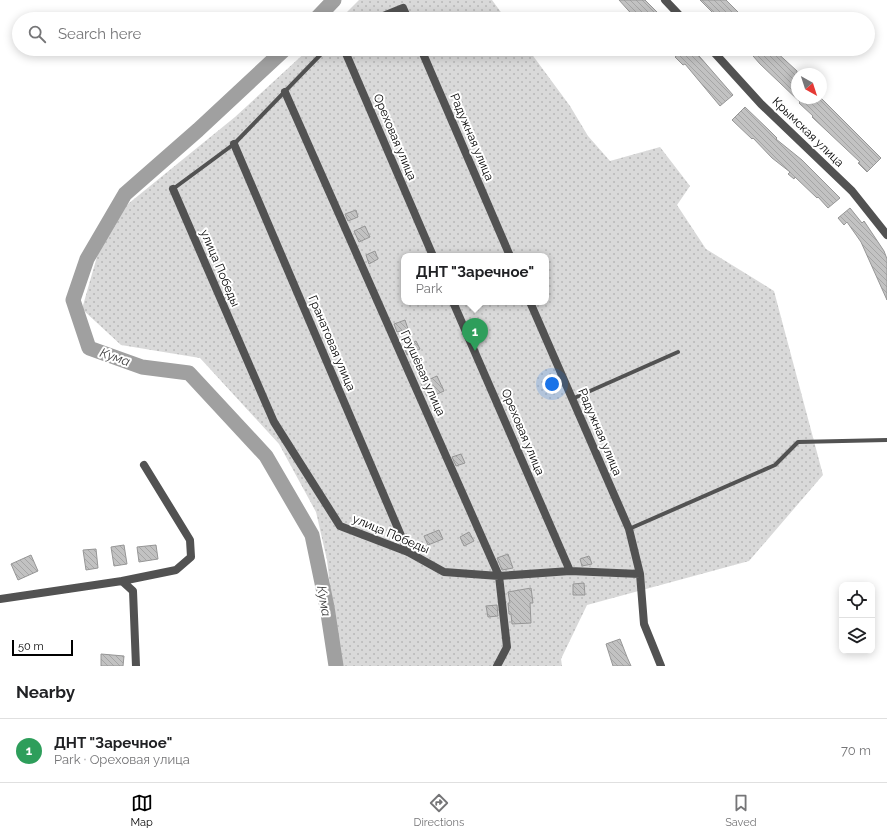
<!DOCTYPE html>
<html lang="en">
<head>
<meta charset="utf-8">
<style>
	:root { --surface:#fff; --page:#f6f6f6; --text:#202124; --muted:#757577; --line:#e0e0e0; --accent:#000 }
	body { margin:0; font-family:Raleway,sans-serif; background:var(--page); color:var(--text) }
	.controls { position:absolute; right:12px; bottom:12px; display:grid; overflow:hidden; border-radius:8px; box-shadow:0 2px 10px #0003 }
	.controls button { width:36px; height:36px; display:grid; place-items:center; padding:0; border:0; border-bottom:1px solid var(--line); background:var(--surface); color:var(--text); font:20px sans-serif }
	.compass { position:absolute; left:791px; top:68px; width:36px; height:36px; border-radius:50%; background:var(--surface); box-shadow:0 2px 10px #0003; rotate:141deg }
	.scale { position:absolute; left:12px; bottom:10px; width:61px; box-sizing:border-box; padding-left:4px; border:2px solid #000; border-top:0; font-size:11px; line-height:14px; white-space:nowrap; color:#000; -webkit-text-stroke:3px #fff; paint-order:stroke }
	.you { position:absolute; left:552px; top:384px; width:14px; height:14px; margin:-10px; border:3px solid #fff; border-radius:50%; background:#1a73e8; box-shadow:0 0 0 6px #1a73e833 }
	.badge { display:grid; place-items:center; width:26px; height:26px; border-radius:50%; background:var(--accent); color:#fff; font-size:13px; font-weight:700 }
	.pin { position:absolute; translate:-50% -33px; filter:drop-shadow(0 1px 2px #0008) }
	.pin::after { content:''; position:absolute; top:21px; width:14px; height:12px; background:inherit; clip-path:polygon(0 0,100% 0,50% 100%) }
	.popup { position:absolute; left:401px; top:253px; width:148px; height:52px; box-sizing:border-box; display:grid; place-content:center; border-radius:8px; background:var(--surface); filter:drop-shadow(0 1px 3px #0005); font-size:13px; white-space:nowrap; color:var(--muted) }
	.popup b { font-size:15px; color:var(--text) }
	.popup::after { content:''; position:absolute; left:50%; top:100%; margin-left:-8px; border:8px solid transparent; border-top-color:var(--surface) }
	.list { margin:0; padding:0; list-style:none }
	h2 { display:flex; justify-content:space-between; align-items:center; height:52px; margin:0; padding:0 16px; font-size:17px }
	h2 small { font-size:13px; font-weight:400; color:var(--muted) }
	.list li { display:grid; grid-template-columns:26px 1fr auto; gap:12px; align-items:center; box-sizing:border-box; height:64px; padding:0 16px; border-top:1px solid var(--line) }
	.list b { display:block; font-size:15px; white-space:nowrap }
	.list p { margin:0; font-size:13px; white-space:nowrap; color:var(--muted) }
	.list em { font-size:13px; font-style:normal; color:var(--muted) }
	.icon { flex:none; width:22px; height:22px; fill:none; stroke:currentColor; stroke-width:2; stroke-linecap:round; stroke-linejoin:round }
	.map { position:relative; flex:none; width:887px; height:666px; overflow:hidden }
	.search { position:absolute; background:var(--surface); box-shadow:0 2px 10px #0003; left:12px; right:12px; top:12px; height:44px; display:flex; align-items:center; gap:10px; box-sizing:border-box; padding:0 14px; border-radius:22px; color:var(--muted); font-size:15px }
	.sheet { height:116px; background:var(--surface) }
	nav { display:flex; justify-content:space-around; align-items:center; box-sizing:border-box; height:56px; border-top:1px solid var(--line); background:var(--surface); font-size:11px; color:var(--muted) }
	nav a { display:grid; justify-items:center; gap:2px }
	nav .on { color:var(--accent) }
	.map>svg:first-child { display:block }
	.garden { fill:url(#garden-dots); fill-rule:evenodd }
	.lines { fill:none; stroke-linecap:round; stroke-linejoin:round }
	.river { stroke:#a0a0a0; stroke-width:15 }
	.building { fill:url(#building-back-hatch); stroke:#969696 }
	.service { stroke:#525252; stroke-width:4 }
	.minor { stroke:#525252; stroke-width:8 }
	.labels { text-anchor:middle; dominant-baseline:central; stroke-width:4; stroke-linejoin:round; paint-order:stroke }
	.street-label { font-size:12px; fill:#000; stroke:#fff }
	.water-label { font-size:13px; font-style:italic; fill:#414141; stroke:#fff }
</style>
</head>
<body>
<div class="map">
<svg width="887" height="666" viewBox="0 0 887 666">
	<defs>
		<pattern id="garden-dots" width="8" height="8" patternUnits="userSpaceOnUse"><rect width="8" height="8" fill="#d9d9d9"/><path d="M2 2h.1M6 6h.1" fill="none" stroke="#b8b8b8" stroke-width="1.8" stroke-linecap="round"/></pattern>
		<pattern id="building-back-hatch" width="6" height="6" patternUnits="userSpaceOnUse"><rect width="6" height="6" fill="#c2c2c2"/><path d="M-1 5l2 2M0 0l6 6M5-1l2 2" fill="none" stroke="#a5a5a5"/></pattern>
	</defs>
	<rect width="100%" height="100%" fill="#fff"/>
	<path class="garden" d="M359,0h133l14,19h-166z
		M309,49h219l42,57 18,30 22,25 50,-14 30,39 -13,19 29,44 68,42 49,184 -74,86 -162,44 -26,54 1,7h-223l-12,-106 -11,-48 -37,-68 -79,-86 -79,-13 -39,-36 16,-56 25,-45 112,-91zM404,256h142v46h-142z"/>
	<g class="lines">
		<path class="river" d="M316,19l18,-19
			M285,49l-87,81 -73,64 -38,65 -14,41 16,48 53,19 47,6 77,83 46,79 15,72 9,59"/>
	</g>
	<path class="building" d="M619,0h26l19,19h-28z
		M700,0h26l19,19h-26z
		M684,49h9l40,46 -13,11 -35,-42 -2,1 -8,-8z
		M747,49h26l24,22v27h24l60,60 -14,14 -9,-9 2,-1 -48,-45 1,-1 -14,-13 1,-1 -40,-38z
		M745,107l25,24 7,7 -1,1 26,21 38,38 -12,10 -10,-11 -1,1 -22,-21 -1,2 -6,-5 2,-2 -18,-14 -19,-20 -1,1 -20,-19z
		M850,208l12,15 2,-2 20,30 3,8v41l-26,-58 -14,-20 -3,3 -6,-7z
		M356,210l2,7 -10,4 -3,-7z
		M365,226l5,11 -11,5 -5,-11z
		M375,251l3,8 -9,5 -3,-9z
		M405,320l3,9 -11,3 -3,-8z
		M416,341l4,8 -13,6 -3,-8z
		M437,376l7,15 -16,7 -7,-15z
		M461,454l4,9 -9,3 -4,-9z
		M439,530l4,9 -15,6 -4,-9z
		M469,532l5,9 -10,5 -4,-9z
		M124,545l3,19 -13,2 -3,-19z
		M156,545l2,14 -19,3 -2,-15z
		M96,549l2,19 -12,2 -3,-20z
		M508,554l5,14 -11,2 -5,-12z
		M31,555l7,16 -20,9 -7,-16z
		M589,556l3,8 -10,2 -2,-7z
		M584,583l1,12h-12v-11z
		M531,588l2,15h-3l1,20 -19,1 -1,-10h-2l-1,-11h2l-2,-11z
		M497,605l1,11 -10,1 -2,-11z
		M620,639l7,18 4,9h-18l-7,-22z
		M101,654l23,2 -1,10h-22z"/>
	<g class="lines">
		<path class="service" d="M173,189l61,-45 92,-95
			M572,399l106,-47
			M629,529l146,-64 23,-23 89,-2"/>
		<path class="minor" d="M665,0l18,19
			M376,19l27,-11 5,11
			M344,49l89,207
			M421,49l89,207
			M711,49l50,55 91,87 35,44
			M285,92l214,484 8,71 -10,19
			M234,144l174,408
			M173,189l101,233 66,104 68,26 36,20 55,4 71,-5 70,3
			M453,302l117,269
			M530,302l99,227 11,45 4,50 17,42
			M122,581l54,-11 15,-13 -1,-17 -46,-75
			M0,599l122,-18 11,10 3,75"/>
	</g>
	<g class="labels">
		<g class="street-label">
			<text transform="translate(808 132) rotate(44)">Крымская улица</text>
			<text transform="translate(395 137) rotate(67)">Ореховая улица</text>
			<text transform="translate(472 137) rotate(67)">Радужная улица</text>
			<text transform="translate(220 268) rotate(67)">улица Победы</text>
			<text transform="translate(332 343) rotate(67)">Гранатовая улица</text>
			<text transform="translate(423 373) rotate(66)">Грушёвая улица</text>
			<text transform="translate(523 432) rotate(67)">Ореховая улица</text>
			<text transform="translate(600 432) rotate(67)">Радужная улица</text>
			<text transform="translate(391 534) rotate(23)">улица Победы</text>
		</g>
		<g class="water-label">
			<text transform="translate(115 357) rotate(19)">Кума</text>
			<text transform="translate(324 601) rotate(80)">Кума</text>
		</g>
	</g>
</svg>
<div class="controls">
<button><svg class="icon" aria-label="locate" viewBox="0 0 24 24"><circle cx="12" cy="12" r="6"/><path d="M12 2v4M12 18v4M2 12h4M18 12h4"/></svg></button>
<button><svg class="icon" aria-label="layers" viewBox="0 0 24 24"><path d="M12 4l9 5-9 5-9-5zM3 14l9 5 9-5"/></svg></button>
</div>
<svg class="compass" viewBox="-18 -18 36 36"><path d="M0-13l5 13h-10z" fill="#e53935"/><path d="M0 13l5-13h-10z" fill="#757577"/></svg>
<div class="scale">50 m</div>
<div class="you"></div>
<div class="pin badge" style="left:475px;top:351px;background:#2e9e5b">1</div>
<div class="popup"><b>ДНТ &quot;Заречное&quot;</b>Park</div>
<div class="search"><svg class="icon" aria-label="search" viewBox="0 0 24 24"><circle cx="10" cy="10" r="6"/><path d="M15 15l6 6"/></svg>Search here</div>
</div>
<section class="sheet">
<h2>Nearby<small></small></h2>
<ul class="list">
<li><span class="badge" style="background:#2e9e5b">1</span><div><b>ДНТ &quot;Заречное&quot;</b><p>Park · Ореховая улица</p></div><em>70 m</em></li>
</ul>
</section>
<nav>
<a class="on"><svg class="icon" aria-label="map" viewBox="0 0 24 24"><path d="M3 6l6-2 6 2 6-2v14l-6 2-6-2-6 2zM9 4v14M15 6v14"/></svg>Map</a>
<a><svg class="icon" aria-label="directions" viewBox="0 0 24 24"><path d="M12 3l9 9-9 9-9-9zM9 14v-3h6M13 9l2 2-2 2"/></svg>Directions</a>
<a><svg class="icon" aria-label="saved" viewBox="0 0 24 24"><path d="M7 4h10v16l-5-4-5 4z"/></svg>Saved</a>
</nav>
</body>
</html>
